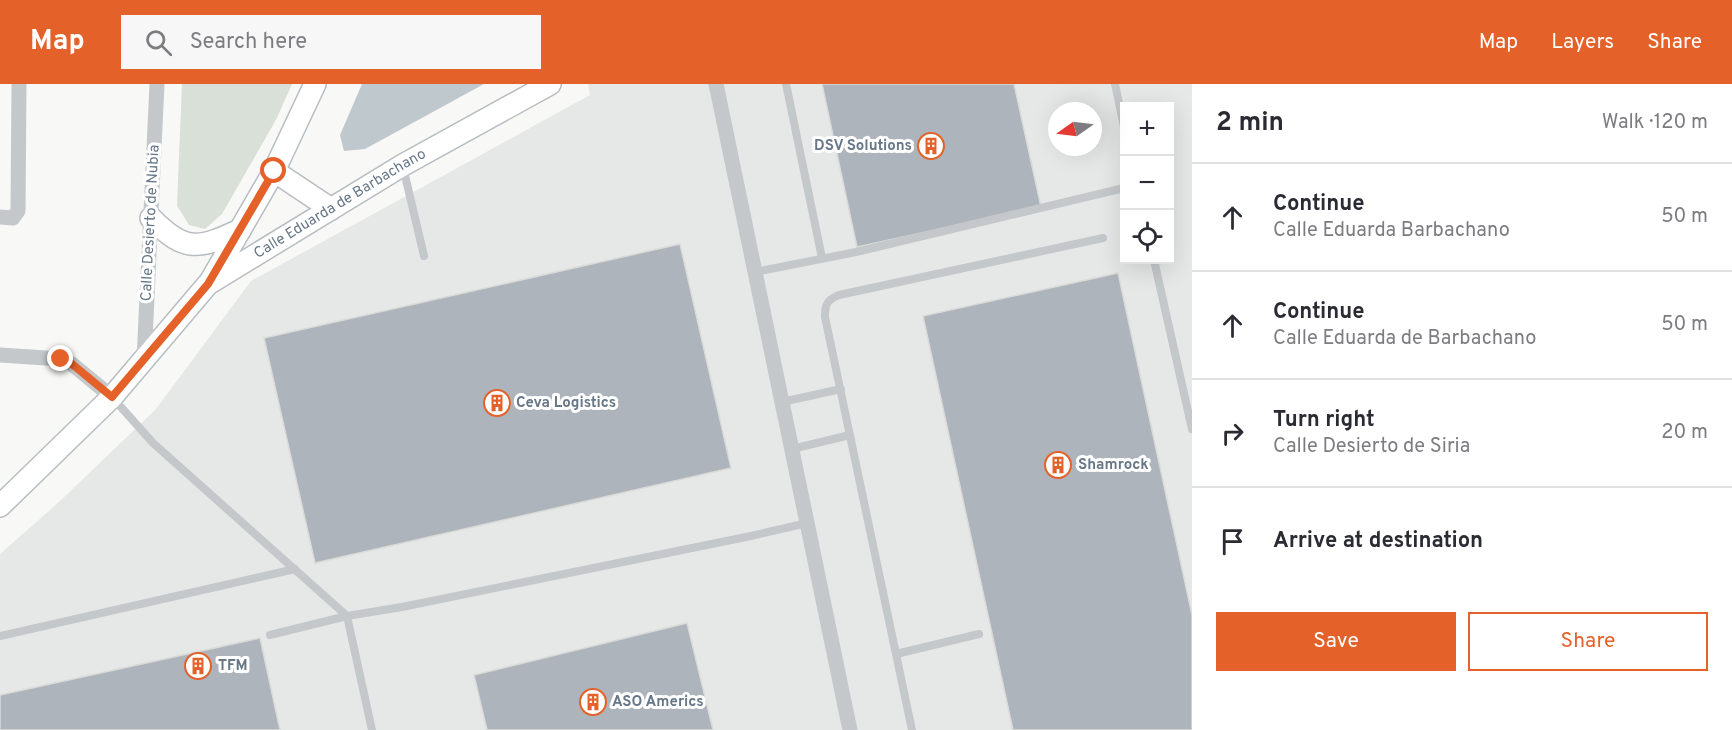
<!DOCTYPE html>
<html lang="en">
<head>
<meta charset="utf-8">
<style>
	:root { --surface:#fff; --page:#f7f7f7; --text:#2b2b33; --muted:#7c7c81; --line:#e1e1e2; --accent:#e4612a }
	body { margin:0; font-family:Overpass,sans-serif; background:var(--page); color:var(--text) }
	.controls { position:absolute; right:18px; top:18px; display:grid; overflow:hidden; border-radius:0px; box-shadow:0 6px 24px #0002 }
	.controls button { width:54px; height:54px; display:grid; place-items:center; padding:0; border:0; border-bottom:2px solid var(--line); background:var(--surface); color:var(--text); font:30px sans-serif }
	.compass { position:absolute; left:1048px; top:18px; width:54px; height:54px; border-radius:50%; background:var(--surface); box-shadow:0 6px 24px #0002; rotate:256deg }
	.stop { position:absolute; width:18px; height:18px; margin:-14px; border:4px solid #e4612a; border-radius:50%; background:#fff }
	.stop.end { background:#e4612a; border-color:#fff; box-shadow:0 2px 6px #0008 }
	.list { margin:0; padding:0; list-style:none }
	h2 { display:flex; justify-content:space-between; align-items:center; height:78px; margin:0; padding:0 24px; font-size:26px }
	h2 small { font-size:20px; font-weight:400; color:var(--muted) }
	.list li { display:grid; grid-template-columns:39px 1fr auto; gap:18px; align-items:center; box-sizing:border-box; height:108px; padding:0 24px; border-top:2px solid var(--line) }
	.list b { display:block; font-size:22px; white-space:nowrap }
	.list p { margin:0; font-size:20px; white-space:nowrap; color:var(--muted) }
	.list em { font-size:20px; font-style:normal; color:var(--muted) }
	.actions { display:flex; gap:12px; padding:18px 24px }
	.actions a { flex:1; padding:14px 0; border:2px solid var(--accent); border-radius:0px; text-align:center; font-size:21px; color:var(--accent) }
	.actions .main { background:var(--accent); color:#fff }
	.icon { flex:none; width:33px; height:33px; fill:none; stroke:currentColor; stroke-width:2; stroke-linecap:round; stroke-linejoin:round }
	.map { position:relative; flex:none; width:1192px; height:646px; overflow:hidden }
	header { display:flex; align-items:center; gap:36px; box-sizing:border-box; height:84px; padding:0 30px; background:var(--accent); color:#fff }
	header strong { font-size:28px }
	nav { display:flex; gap:33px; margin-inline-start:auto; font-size:21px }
	.search { width:420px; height:54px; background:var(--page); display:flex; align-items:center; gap:15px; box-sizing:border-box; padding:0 21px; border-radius:0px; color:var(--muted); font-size:22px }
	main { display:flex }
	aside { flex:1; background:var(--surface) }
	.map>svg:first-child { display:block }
	.built { fill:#e6e7e7; fill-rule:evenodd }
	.green { fill:#d9e0d7 }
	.water { fill:#bfc8cd }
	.building { fill:#adb4bb; stroke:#dadad8; stroke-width:1.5 }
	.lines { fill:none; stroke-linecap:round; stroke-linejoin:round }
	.secondary-casing { stroke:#b8bdc2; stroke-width:24 }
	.lane { stroke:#c4c8cb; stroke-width:8 }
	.street { stroke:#c4c8cb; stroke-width:15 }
	.secondary { stroke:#fff; stroke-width:21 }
	.route { stroke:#e4612a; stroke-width:8 }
	.labels { text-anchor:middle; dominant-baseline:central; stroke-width:6; stroke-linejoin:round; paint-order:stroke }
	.poi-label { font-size:15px; font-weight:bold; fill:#677787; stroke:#fff; text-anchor:start }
	.street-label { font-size:15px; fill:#677787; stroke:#fff }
</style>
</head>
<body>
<header>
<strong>Map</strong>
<div class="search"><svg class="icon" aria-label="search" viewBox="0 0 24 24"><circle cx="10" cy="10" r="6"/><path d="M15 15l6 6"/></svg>Search here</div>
<nav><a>Map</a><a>Layers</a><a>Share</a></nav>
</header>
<main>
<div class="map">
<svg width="1192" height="646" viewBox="0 0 1192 646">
	<rect width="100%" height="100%" fill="#f8f8f6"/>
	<path class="built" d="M588,0h604v646h-1192v-176l59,-52 97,-93 95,-128 339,-186zM1124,22h46v154h-46zM1057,27h36v36h-36z"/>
	<path class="green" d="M182,0h110l-15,34 -55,96 -17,15 -16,-4 -12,-19z"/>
	<path class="water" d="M362,0h122l-119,65 -21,2 -4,-16z"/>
	<path class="building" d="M822,0h192l27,123 -184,40z
		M680,160l51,224 -416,95 -51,-225z
		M1118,189l74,342v115h-179l-90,-414z
		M687,539l26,107h-226l-13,-55z
		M260,554l20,92h-280v-35z"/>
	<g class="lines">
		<defs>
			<g id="secondary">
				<path d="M274,87l57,38"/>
				<path d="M151,134c34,35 48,31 89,12"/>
				<path d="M210,198l64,-111 41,-87"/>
				<path id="s1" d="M0,422l112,-109 96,-113 195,-119 147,-81"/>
			</g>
		</defs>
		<use href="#secondary" class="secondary-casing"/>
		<path class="lane" d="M786,0l36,174
			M1115,0l9,43
			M403,83l21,89
			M1154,176l38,169
			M755,188l101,-20 268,-64
			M112,313l41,46 194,173 55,-9 349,-71 56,-13
			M782,318l59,-13
			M792,365l58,-14
			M270,551l77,-19 25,114
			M0,552l295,-67
			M896,570l83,-20
			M912,646l-87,-413c0,-13 2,-17 14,-22l264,-57"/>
		<path class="street" d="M716,0l134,646
			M0,133l13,1 5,-7 1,-127
			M0,271l61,4 11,5 40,33
			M144,277l13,-277"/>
		<use href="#secondary" class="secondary"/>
	</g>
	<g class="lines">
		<path class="route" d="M61,275l11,5 40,33 96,-113 66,-113"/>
	</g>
	<defs>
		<symbol id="building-ring" viewBox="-11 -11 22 22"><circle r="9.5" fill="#fff" stroke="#e4612a" stroke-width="1.5"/><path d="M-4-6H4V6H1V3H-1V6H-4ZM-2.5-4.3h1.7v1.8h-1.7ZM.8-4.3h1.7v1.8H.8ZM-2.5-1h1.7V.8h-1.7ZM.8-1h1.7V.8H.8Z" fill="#e4612a"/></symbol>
	</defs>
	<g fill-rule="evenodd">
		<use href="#building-ring" x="916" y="47" width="30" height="30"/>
		<use href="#building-ring" x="482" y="304" width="30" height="30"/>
		<use href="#building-ring" x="1043" y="366" width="30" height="30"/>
		<use href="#building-ring" x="183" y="567" width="30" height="30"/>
		<use href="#building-ring" x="578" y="603" width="30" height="30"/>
	</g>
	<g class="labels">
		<g class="poi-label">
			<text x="912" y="62" text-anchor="end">DSV Solutions</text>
			<text x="516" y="319">Ceva Logistics</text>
			<text x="1078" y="381">Shamrock</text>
			<text x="218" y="582">TFM</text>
			<text x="612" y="618">ASO Americs</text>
		</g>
		<g class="street-label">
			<text stroke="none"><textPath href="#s1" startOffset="459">Calle Eduarda de Barbachano</textPath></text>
			<text transform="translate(151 139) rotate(-87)">Calle Desierto de Nubia</text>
		</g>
	</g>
</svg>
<div class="controls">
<button>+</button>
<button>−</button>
<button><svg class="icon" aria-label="locate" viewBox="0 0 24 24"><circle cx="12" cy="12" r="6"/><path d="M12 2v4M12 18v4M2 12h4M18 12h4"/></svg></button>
</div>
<svg class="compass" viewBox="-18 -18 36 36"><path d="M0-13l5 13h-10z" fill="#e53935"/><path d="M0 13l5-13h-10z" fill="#7c7c81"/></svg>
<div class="stop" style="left:274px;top:87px"></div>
<div class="stop end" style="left:61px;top:275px"></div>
</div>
<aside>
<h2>2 min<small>Walk · 120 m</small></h2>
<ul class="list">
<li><svg class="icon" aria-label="ahead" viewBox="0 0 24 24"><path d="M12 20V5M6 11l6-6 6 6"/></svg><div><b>Continue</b><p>Calle Eduarda Barbachano</p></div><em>50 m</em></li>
<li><svg class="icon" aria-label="ahead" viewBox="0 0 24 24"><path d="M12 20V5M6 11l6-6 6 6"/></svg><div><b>Continue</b><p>Calle Eduarda de Barbachano</p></div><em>50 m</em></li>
<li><svg class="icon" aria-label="right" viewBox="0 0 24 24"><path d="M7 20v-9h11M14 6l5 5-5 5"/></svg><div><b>Turn right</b><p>Calle Desierto de Siria</p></div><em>20 m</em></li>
<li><svg class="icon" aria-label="arrive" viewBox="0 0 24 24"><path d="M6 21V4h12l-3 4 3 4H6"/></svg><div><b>Arrive at destination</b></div></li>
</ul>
<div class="actions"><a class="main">Save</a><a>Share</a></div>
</aside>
</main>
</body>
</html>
